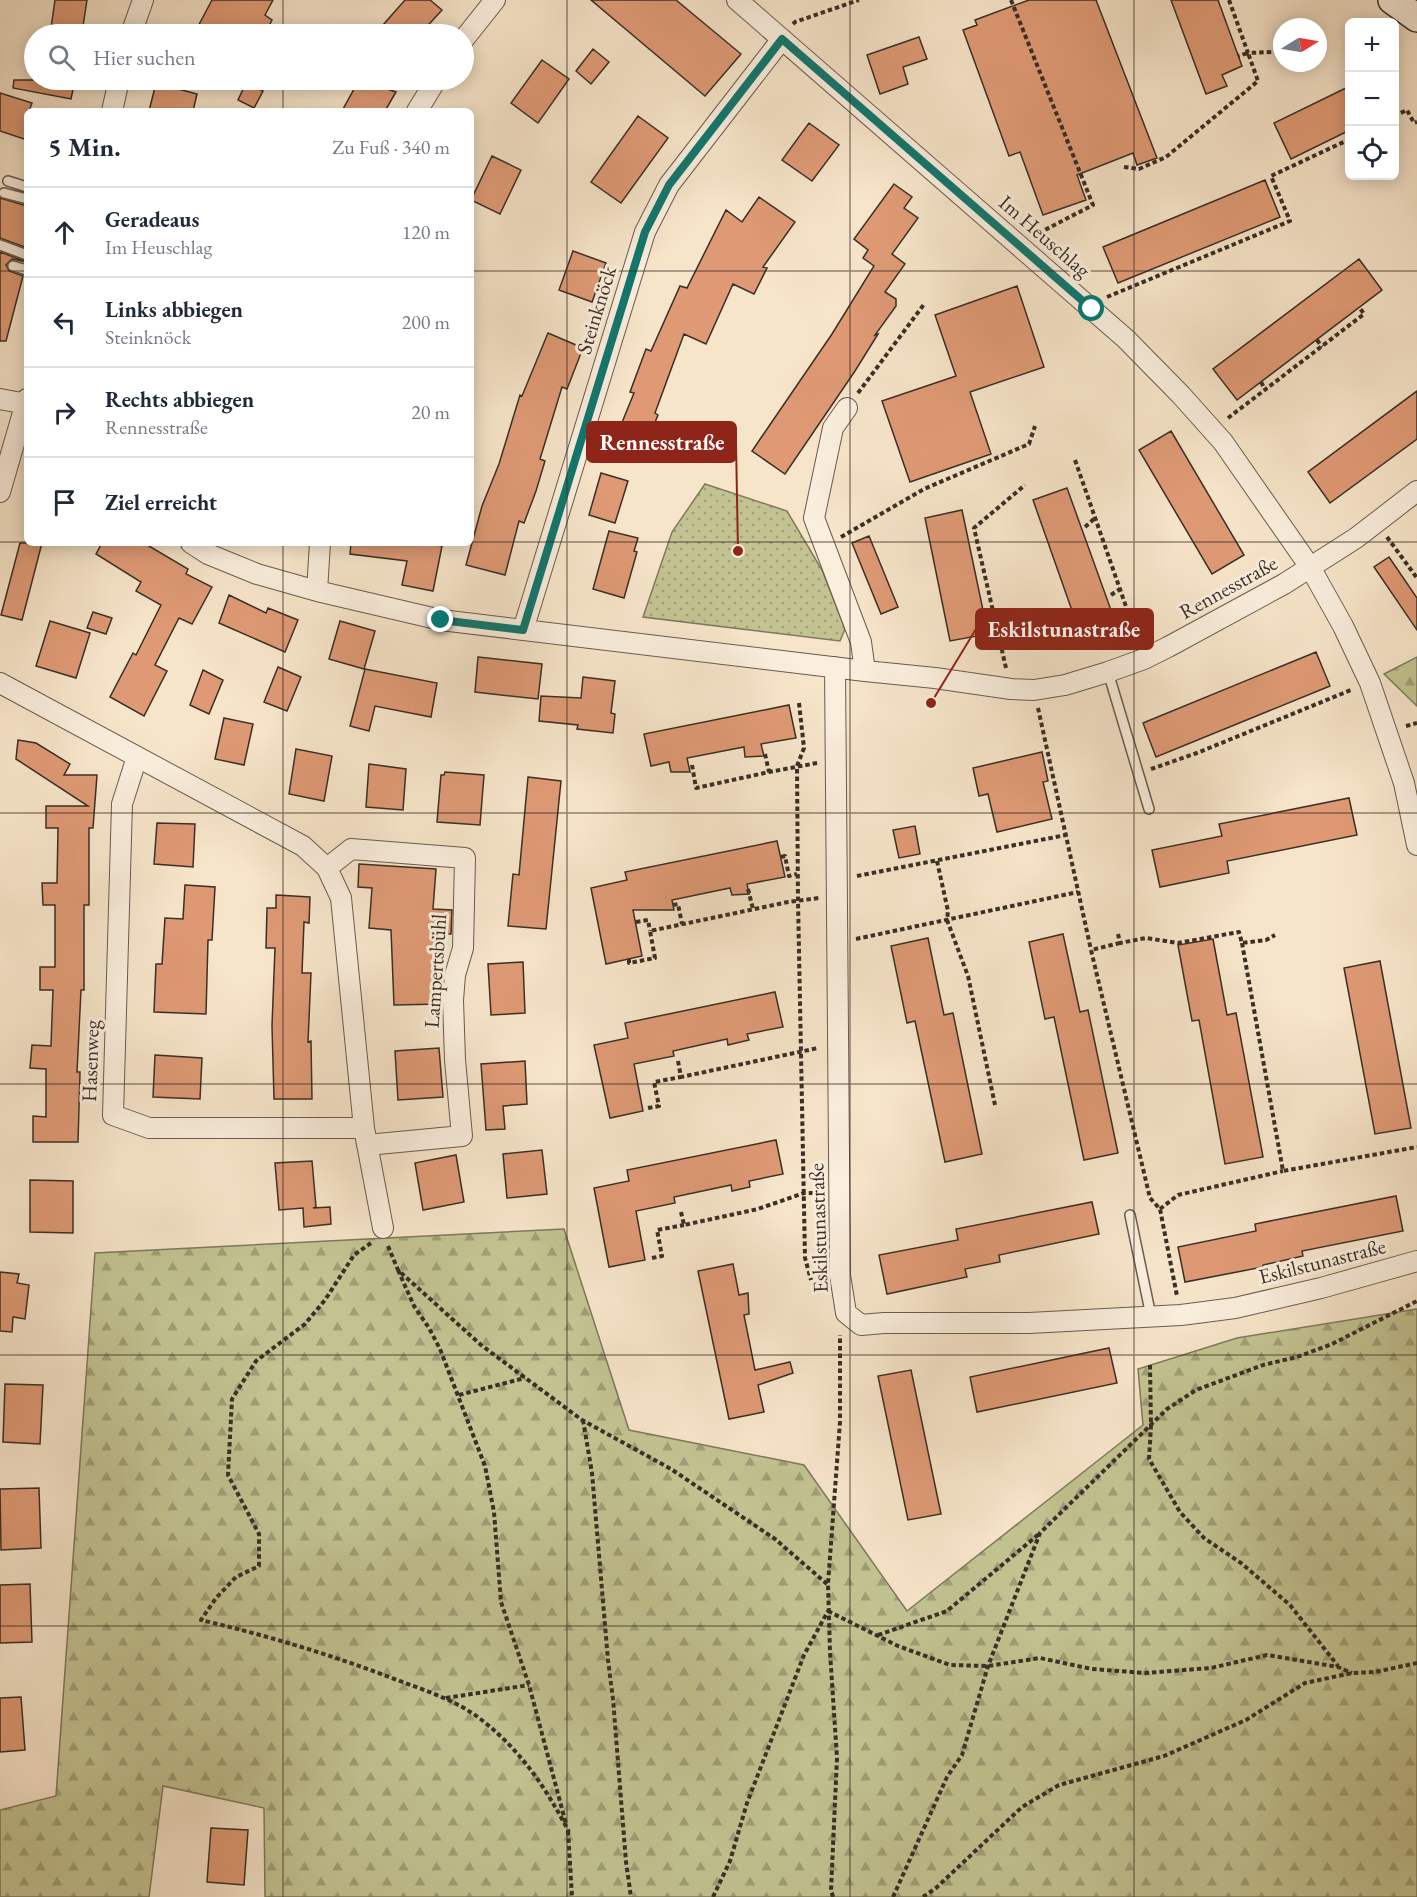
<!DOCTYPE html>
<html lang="de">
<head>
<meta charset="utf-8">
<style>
	:root { --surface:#fff; --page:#f2f2f3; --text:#1f2937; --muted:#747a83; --line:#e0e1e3 }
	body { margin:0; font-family:"EB Garamond",serif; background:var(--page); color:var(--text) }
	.controls { position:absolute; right:18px; top:18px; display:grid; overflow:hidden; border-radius:9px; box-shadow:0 3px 15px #0003 }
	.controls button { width:54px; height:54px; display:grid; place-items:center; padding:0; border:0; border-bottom:2px solid var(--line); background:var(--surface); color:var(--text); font:30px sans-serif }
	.compass { position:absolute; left:1273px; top:18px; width:54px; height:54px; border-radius:50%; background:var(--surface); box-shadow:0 3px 15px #0003; rotate:79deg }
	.stop { position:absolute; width:18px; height:18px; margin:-14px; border:4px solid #0f766e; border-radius:50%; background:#fff }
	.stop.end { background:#0f766e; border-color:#fff; box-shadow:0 2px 6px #0008 }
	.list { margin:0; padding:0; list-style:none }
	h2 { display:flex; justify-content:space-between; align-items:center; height:78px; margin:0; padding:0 24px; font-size:26px }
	h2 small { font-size:20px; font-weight:400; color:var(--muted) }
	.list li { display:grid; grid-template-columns:39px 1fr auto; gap:18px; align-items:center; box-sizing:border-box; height:90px; padding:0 24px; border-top:2px solid var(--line) }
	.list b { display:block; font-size:22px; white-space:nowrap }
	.list p { margin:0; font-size:20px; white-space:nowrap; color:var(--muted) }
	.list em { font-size:20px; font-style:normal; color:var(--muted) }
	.icon { flex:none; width:33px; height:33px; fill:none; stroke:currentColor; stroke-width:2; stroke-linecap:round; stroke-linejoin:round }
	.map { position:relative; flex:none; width:1417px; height:1897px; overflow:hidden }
	.search { position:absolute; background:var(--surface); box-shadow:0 3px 15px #0003; left:24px; top:24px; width:450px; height:66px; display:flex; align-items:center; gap:15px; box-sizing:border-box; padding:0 21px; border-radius:33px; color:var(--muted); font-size:22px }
	.panel { position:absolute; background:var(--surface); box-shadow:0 3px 15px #0003; left:24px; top:108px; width:450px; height:438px; border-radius:9px }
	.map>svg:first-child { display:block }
	.forest { fill:url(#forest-firs); stroke:#7e795c; stroke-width:1.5 }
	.park { fill:url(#park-dots); stroke:#7e795c; stroke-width:1.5 }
	.building { fill:#df9a75; stroke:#392f26; stroke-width:1.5 }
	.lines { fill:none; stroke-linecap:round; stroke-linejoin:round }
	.service-casing { stroke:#685c4f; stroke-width:12 }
	.minor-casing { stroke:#685c4f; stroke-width:22 }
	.secondary-casing { stroke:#392f26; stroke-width:30 }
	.path { stroke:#392f26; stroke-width:4; stroke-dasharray:4.5 3; stroke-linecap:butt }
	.service { stroke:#faeedd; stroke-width:9 }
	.minor { stroke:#faeedd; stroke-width:20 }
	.secondary { stroke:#faeedd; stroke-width:27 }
	.route { stroke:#0f766e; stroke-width:8 }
	.grid { fill:none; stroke:#392f26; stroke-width:1.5; stroke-opacity:0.55 }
	.labels { text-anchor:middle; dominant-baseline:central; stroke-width:6; stroke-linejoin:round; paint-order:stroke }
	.street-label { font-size:21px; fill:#392f26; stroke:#faeedd }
	.leader { fill:none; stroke:#8f2418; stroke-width:2 }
	.callout-dot { fill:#8f2418; stroke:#faeedd; stroke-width:2 }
	.callout { fill:#8f2418; stroke:#8f2418; stroke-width:2 }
	.callout-label { font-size:22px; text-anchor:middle; font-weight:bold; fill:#fff }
</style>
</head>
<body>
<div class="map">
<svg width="1417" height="1897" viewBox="0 0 1417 1897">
	<defs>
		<pattern id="forest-firs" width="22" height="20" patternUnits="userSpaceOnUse" patternTransform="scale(1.5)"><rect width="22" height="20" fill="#c3c392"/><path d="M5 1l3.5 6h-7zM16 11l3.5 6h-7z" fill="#9f9f77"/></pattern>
		<pattern id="park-dots" width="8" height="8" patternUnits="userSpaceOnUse" patternTransform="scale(1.5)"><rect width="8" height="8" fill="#c3c392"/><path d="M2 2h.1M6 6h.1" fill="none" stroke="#9f9f77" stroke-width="1.8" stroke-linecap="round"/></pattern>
	</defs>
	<rect width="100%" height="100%" fill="#f7e5ca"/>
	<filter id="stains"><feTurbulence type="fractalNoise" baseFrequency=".00333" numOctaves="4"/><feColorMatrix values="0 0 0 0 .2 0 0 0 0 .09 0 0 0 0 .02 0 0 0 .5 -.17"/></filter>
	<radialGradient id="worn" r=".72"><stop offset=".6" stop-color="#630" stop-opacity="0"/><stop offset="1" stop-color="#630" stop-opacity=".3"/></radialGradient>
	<path class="forest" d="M1417,657v49l-33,-32z
		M564,1229l65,201 175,35 103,146 236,-186 -5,-56 99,-31 180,-29v588h-1152l-1,-89 -101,-22 -14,111h-149v-87l56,-14 39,-543z"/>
	<path class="park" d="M705,484l82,27 35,59 23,59 -5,12 -197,-24 29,-85z"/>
	<path class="building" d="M55,0h32l-5,33 -31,-5z
		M212,0h61l-8,15 7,5 -7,14 -18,-8 -4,8h-49z
		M405,0h25l12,10 -22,24h-26l-11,-9z
		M591,0h85l65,54 -36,42z
		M1029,0h67l61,158 -20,7 -4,-12 -56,22 9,25 -43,15 -23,-63 -11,4 -46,-126 14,-5 -2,-5z
		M1171,0h47l24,66 -20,9 5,11 -21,8z
		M919,37l8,22 -24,8 5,17 -28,10 -13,-39z
		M593,49l16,13 -18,22 -15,-13z
		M542,60l27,19 -31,44 -27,-20z
		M14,80h61l-4,19 -58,-11z
		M359,80h37l-6,10 6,2 -11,19h-43z
		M156,83l41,11 -4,17h-44z
		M246,83l17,8 -9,17 -16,-8z
		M1350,86v44l-59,29 -17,-36z
		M0,93l32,10 -3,8h-2v29l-27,-9z
		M638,116l30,22 -47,65 -30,-21z
		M809,123l30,22 -27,36 -30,-21z
		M492,156l29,14 -21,44 -29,-14z
		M1265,180l15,37 -162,66 -15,-36z
		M894,184l18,13 -8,11 14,10 -26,36 13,10 -20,28 11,7v7l-21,29 3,-1 -23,37 -70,103 -33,-23 80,-117 42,-68 -11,-8 5,-8 -14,-11z
		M759,197l36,25 -32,45 4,1 -13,26 -21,-10 -27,60 -22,-10 -29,79 3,2 -16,39 -28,-12 20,-49 -4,-1 16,-43 5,2 29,-65 7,2 39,-78 16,12z
		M0,198l27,8v42l-27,-10z
		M573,251l33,12 -14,39 -33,-12z
		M0,252l27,10 -15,-3 -6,6 3,6 14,5 -17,65h-6z
		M1359,259l23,31 -145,110 -24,-31z
		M1017,286l27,81 -74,25 21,62 -81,28 -28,-81 74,-25 -21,-61z
		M548,333l35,15 -16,41 -5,-2 -22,72 5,2 -9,30 -12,32 -5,-2 -14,54 -39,-10 16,-59 17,-42 21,-69 2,1z
		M1417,391v48l-87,64 -22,-31z
		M1171,431l73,124 -32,19 -73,-124z
		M601,473l27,8 -13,42 -26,-8z
		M1067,488l49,136 -35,12 -48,-136z
		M962,510l26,124 -38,7 -25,-123z
		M609,531l29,7 -4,13 3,1 -13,46 -31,-9z
		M869,536l29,71 -17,7 -29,-71z
		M20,543h22l-20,77 -21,-5z
		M102,543h42l44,26 -2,5 26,13 -20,37 -13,-6 -24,47 12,6 -23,45 -34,-19 23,-44 3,2 25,-50 -25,-14 5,-9 -45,-28z
		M351,543h77l14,3 -9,45 -31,-6 5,-24 -57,-7z
		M1389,557l28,41v32l-43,-63z
		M229,595l37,18 2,-5 30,12 -13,32 -66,-29z
		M93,612l19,6 -6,16 -19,-6z
		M50,621l40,12 -14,45 -40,-12z
		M340,621l35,10 -11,38 -35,-10z
		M1316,652l14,34 -174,71 -13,-34z
		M478,657l64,7 -4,35 -63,-7z
		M278,667l23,10 -14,34 -23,-9z
		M365,669l72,14 -6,34 -56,-11 -6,25 -19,-5z
		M203,670l20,10 -14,34 -19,-9z
		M583,677l32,4 -4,32 4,1 -2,19 -36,-4 1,-4 -39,-4 2,-25 40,2z
		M789,705l7,33 -35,6 3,12 -19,1 -1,-10 -57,11 3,14h-19l-2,-10 -18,4 -7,-32z
		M224,718l29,6 -9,41 -29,-6z
		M18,740l18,3 34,21 -6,11h33l-4,53h-4v77h-5v85h-3l-4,82h3l-2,70h-45v-26l13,1v-48l-16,-1 2,-23 19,1 2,-56h-13v-23h15v-62h-12l-1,-22h15l1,-55h-12v-22h42l-72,-47z
		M296,749l36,7 -8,45 -35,-7z
		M1042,752l6,29 -5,1 9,37 -55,13 -9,-38 -9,2 -6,-28z
		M369,764l37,5 -3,41 -37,-3z
		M445,772l39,3 -4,50 -43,-3 4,-47h3z
		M528,777l33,4 -15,148 -38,-3 5,-52 6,1z
		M1349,798l8,37 -130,26 2,12 -69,14 -8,-37 70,-14 -3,-12z
		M157,823l38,1 -2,43 -39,-3z
		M915,826l5,28 -21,4 -6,-28z
		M777,841l8,36 -38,7 2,10 -17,1 -2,-7 -58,12 2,10h-41l9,46 -36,8 -15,-76 36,-8 -2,-8z
		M359,864l77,5 -3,40 19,1 -1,24h-12l2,70 -47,1 -3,-75 -22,-2 3,-40 -14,-1z
		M185,885l30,2 -3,53h-4l-2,74 -52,-2 2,-48h6l3,-46 18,1z
		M276,895l34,2 -1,26 -5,-1 -2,51h9l-3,69 3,-1 1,58h-38l-2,-73 3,-78h-9l1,-40h9z
		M1063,934l17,78 8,-2 30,143 -34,7 -30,-143 -9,2 -16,-77z
		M928,938l16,77 9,-2 29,141 -37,8 -30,-141 -8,2 -16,-77z
		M1213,939l14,76 9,-2 27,144 -38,7 -26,-144 -7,1 -14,-76z
		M1380,961l31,167 -36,6 -31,-166z
		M523,962l2,51 -34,2 -3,-51z
		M775,992l8,35 -36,7 2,6 -21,5 -1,-6 -54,12 1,5 -40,8 9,47 -33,7 -16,-73 34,-7 -3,-15z
		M439,1048l4,49 -45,3 -3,-49z
		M155,1055l47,3 -2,41 -47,-2z
		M525,1061l2,43 -24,2 2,23 -19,1 -5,-66z
		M776,1140l7,34 -34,7 1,6 -18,4 -1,-6 -57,12 1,6 -39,8 9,49 -36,7 -15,-79 35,-7 -2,-11z
		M542,1150l5,44 -40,4 -4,-44z
		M456,1155l8,47 -41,8 -8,-47z
		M312,1161l4,46 -3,1 17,-1 1,17 -27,3 -1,-19 -24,2 -4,-47z
		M30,1180l43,1v52l-43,-1z
		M1396,1196l7,35 -101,20 1,5 -40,9v2l-78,15 -7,-35 78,-16 -1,-7z
		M1092,1202l7,32 -100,21 1,7 -35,7 2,8 -80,17 -8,-39 79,-15 -2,-11z
		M733,1264l6,31 9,-2 1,21 -5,1 11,55 35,-8 3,11 -35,12 6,27 -35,7 -31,-148z
		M0,1272l19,2 -2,9 12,2 -4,34 -12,-2 -1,15 -12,-1z
		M1109,1348l8,35 -140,29 -7,-35z
		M911,1370l30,144 -33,6 -30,-144z
		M5,1384l38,1 -3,59 -37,-2z
		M39,1488l2,60 -40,2 -1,-61z
		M30,1584l2,58 -32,1v-58z
		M21,1697l4,53 -25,2v-54z
		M211,1828l37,2 -4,55 -37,-3z"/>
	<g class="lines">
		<defs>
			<path id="service" d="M8,181l19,6
				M4,193l23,6
				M0,245l27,10
				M13,266l14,4
				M1108,672l41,137
				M1130,1215l21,101"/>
			<path id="minor" d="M737,0l389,339 55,56 42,47 87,125 33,59 27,57 34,100 13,62
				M131,34l12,-34
				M464,39l31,-39
				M112,111l7,-31
				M417,111l19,-31
				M0,399l27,5
				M847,408l-14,20 -19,90 47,124 4,29
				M0,492l27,-93
				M191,543l17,11 49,20 60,17 124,29 424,51 70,7 76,11 23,1 31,-5 43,-13 36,-13 24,-12 116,-63 72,-46 61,-47
				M317,591l3,-48
				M523,630l122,-398 24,-47 113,-146
				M835,667l5,608 6,38 15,12 23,-2h145l152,-8 54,-7 86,-20 96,-27
				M0,683l303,163 24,22 14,30 23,230 19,100
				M137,757l-15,47 -9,311 36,13h215
				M327,868l24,-19 114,9 -2,90 -8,27 -2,25 2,60 7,76 -95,9"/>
			<path id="secondary" d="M1392,0l25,18"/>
		</defs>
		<use href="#service" class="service-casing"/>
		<use href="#minor" class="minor-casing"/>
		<use href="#secondary" class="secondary-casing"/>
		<path class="path" d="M1011,0l82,205 -58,30
			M1229,0l19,53 24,-1
			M793,24l2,-2 64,-22
			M1394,116l13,-6 7,13 3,-1
			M1124,167l15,2 27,-12 92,-76 -10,-28 -10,3
			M1107,297l183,-76 -19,-45 79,-37
			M1317,340l5,7
			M1261,382l4,7
			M858,393l67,-90
			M1228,418l136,-104 -5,-7
			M1075,460l63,181
			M1085,527l10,-9
			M841,537l83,-48 105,-45 6,-18
			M1387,537l30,41
			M1111,595l9,-6
			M1006,668l-32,-140 51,-43
			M799,703l5,45 -7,18 1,134 7,358 6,22
			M1038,708l53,242
			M1406,726l11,-3
			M765,754l4,18
			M692,765l4,23 73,-16 48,-9
			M1151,769l46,-16 154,-63
			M781,857l4,-1 4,20 8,-2
			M937,861l11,50 -1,9 21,56 27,129
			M857,876l209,-41
			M748,889l5,20
			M673,905l5,-1 4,20
			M636,922l12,-2 2,11
			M1118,934l2,9 26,-5 32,5 61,-11 3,11 24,-3 9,-5
			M856,939l222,-47
			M1120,943l-29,7 59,248 10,11 17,87
			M1242,943l41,228 134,-24
			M629,959v4l26,-5 -5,-27 138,-29 31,-4
			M678,1061l3,16 137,-29
			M648,1108l11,-2 -5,-24 27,-5
			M1160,1209l18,-14 105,-24
			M681,1212l3,13 74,-16 46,-16h17
			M371,1243l-17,12 -29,45 -20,24 -49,37 -24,38 -4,76 31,59v32l-23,11 -20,21 -15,22c68,16 131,35 196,60 30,11 61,21 86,41 39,31 63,67 86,111
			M388,1246l10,24 83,75 101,75 89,49 104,70 52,45
			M652,1258l10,-2 -5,-26 27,-5
			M398,1270l16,36 15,22 11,21 45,117 9,46 7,90 28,83 37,139
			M1150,1365l1,61 -2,33 31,53 24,26 37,25 49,42 48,61
			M459,1395l66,-17
			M583,1420l9,53 16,187 5,39 13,163 5,35
			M828,1611l70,35 52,19 38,1 52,-8 52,11 53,4 66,-5 56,-13 71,12 14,6
			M878,1635l69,-24 92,-77
			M446,1698l83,-13
			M568,1831l4,66
			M713,1897l17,-36 17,-58 57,-148 24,-44
			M833,1897l-2,-7 6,-132 -7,-106 -2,-68 12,-162v-87
			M893,1897l54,-120 15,-22 26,-89 52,-133 127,-124 29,-19 67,-25 34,-8 35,-13 85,-43
			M923,1897l13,-9 86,-81 37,-22 105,-29 82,-36 59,-37 47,-10 23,-1 42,-9"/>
		<use href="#service" class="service"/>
		<use href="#minor" class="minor"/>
		<use href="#secondary" class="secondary"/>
	</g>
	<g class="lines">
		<path class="route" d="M441,620l82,10 122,-398 24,-47 113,-146 310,270"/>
	</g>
	<path class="grid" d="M283,0v34M567,0v1897M850,0v1897M1134,0v1897M283,80v31M0,271h27M471,271h946M0,542h27M471,542h946M283,543v1354M0,813h1417M0,1084h1417M0,1355h1417M0,1626h1417"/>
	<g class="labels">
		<g class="street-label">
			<text transform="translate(1045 236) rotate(41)">Im Heuschlag</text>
			<text transform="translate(596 310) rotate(-73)">Steinknöck</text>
			<text transform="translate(1228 587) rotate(-29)">Rennesstraße</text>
			<text transform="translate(435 971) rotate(-86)">Lampertsbühl</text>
			<text transform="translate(90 1061) rotate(-88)">Hasenweg</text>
			<text transform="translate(818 1228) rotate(-92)">Eskilstunastraße</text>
			<text transform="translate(1322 1261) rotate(-14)">Eskilstunastraße</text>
		</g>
	</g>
	<path class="leader" d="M738 551L736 442M931 703L976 629"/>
	<g class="callout-dot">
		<circle cx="738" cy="551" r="6"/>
		<circle cx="931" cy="703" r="6"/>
	</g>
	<g class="callout">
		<rect x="587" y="422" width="149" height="40" rx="6"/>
		<rect x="976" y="609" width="177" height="40" rx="6"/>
	</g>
	<g class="callout-label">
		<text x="662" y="450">Rennesstraße</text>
		<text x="1064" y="637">Eskilstunastraße</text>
	</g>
	<rect width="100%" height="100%" filter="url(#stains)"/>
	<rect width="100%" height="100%" fill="url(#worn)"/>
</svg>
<div class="controls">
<button>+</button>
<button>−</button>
<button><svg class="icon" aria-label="locate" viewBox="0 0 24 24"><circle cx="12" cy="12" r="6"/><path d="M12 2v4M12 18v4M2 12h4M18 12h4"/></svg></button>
</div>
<svg class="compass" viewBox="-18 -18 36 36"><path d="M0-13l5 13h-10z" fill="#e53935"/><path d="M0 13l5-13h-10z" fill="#747a83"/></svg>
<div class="stop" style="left:1092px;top:309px"></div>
<div class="stop end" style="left:441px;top:620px"></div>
<div class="search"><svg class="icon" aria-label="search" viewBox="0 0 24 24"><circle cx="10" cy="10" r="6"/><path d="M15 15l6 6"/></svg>Hier suchen</div>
<section class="panel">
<h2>5 Min.<small>Zu Fuß · 340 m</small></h2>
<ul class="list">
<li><svg class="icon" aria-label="ahead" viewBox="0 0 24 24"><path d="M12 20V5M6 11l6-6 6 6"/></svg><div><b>Geradeaus</b><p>Im Heuschlag</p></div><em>120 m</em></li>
<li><svg class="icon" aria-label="left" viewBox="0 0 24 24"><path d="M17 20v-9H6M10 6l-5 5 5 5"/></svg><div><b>Links abbiegen</b><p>Steinknöck</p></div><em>200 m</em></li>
<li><svg class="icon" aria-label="right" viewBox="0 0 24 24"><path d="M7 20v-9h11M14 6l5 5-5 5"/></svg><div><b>Rechts abbiegen</b><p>Rennesstraße</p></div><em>20 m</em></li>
<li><svg class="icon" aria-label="arrive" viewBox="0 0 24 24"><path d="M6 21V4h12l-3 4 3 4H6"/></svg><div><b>Ziel erreicht</b></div></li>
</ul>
</section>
</div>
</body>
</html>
